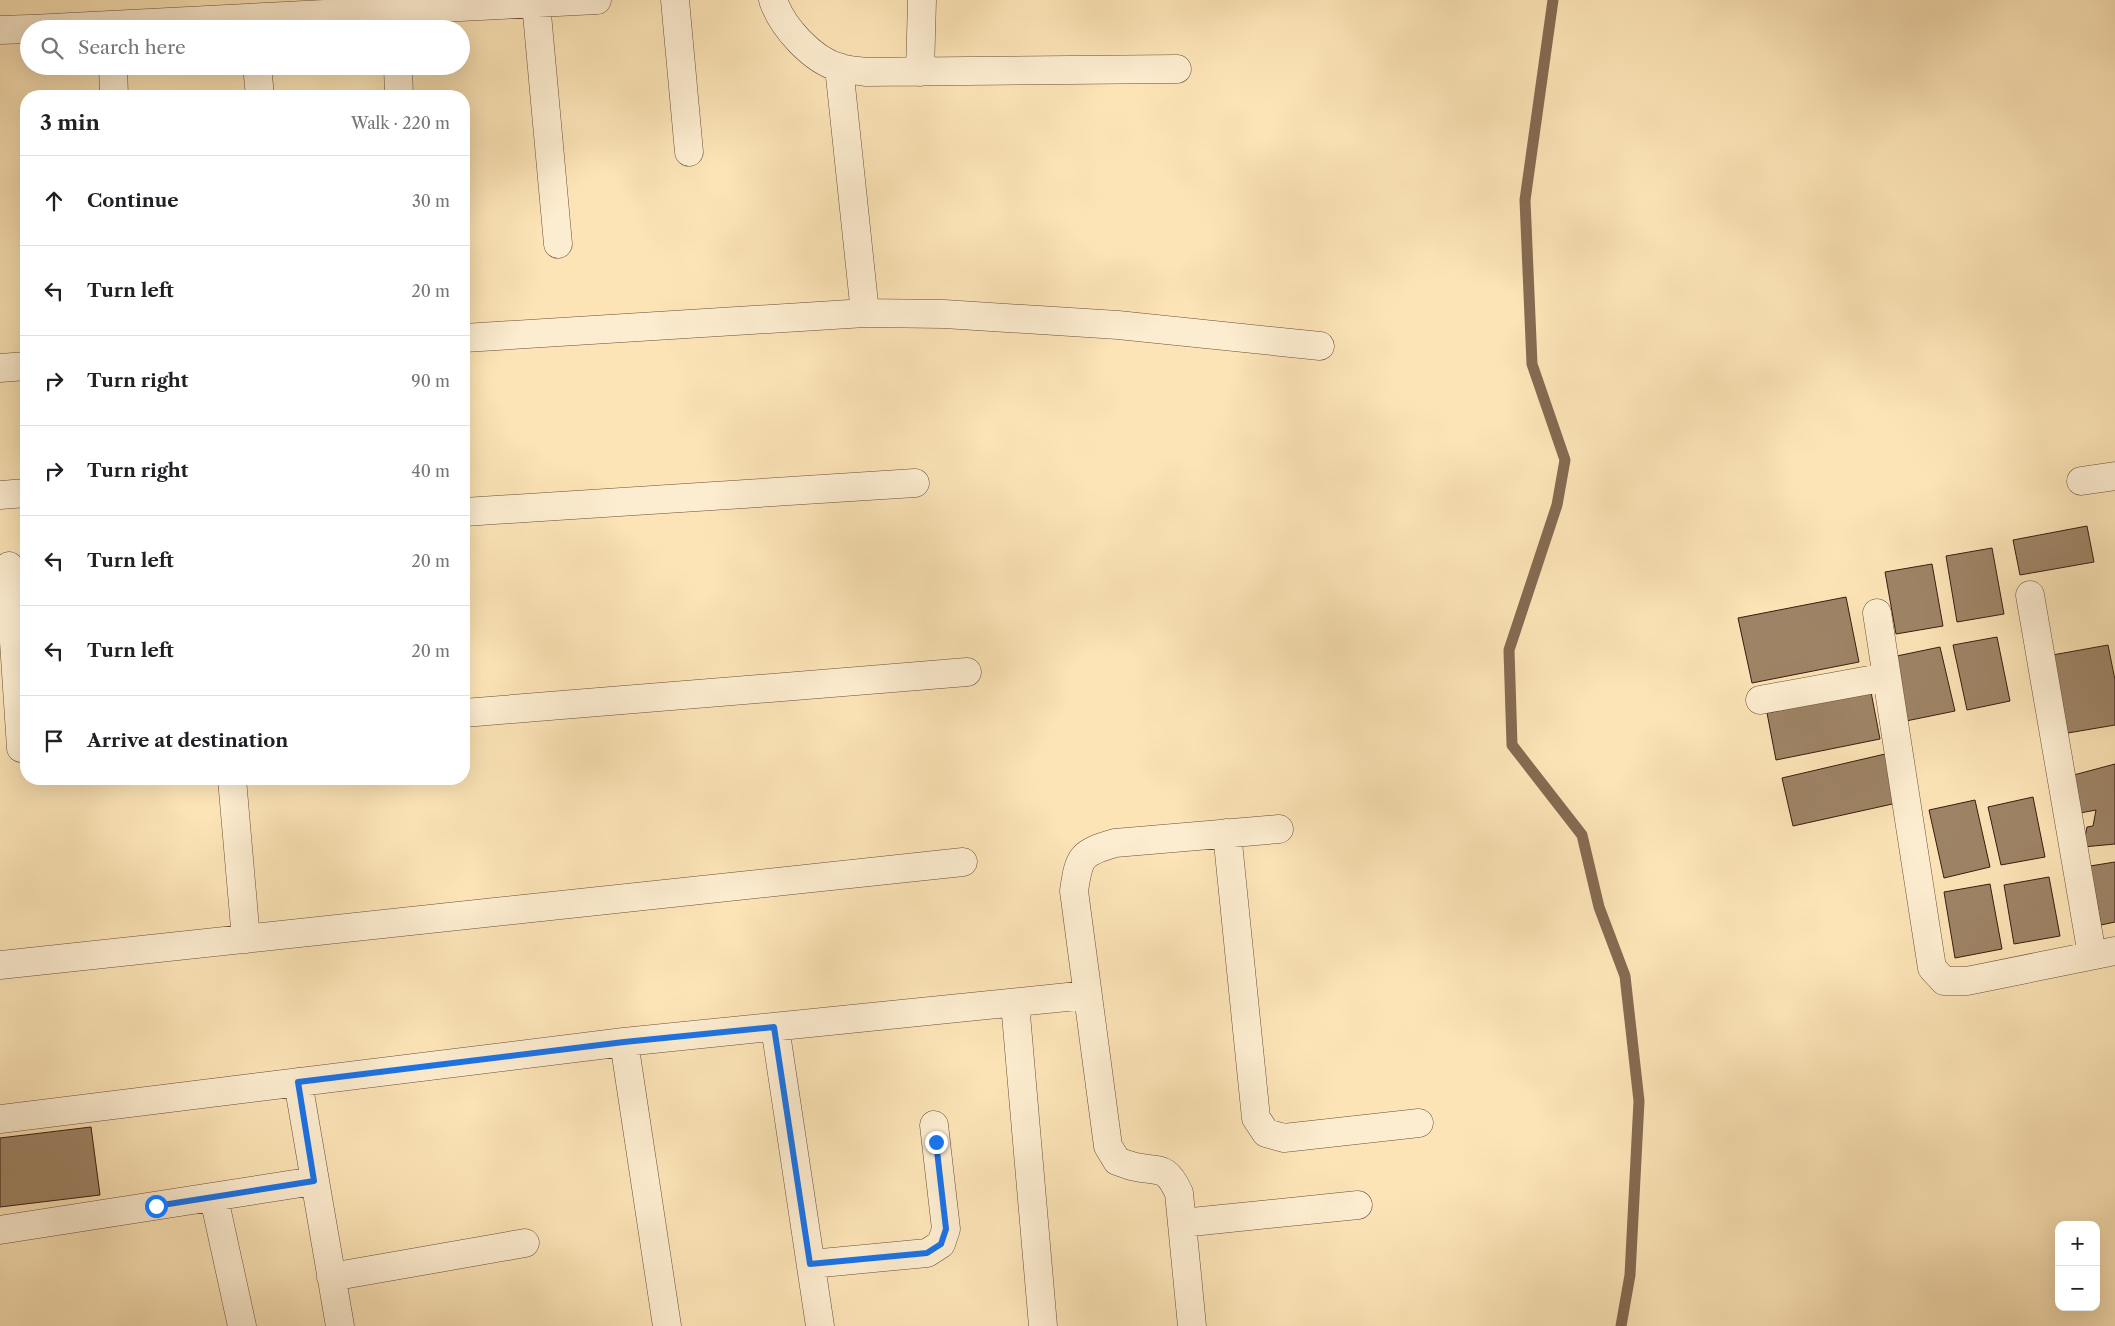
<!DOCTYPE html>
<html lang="en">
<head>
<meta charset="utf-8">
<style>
	:root { --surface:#fff; --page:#f6f6f6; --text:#202124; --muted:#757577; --line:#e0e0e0 }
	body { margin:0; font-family:"Libre Caslon Text",serif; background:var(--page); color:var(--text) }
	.controls { position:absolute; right:15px; bottom:15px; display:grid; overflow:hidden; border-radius:10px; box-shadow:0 5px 20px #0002 }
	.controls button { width:45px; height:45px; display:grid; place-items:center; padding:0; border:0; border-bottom:1px solid var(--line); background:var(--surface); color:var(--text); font:25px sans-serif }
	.stop { position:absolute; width:15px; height:15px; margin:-11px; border:4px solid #1a73e8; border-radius:50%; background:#fff }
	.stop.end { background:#1a73e8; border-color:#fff; box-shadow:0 1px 5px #0008 }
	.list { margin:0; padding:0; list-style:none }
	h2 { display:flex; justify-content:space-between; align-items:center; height:65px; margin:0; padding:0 20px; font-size:21px }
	h2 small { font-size:16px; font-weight:400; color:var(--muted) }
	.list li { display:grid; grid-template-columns:32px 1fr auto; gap:15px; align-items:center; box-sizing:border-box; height:90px; padding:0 20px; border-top:1px solid var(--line) }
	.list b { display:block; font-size:19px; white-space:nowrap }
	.list em { font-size:16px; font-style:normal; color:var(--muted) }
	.icon { flex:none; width:28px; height:28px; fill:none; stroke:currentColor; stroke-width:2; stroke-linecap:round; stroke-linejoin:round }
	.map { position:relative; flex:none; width:2115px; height:1326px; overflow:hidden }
	.search { position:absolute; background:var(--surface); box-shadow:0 5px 20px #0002; left:20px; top:20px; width:450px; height:55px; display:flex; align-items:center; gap:12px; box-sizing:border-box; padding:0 18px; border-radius:28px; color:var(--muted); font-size:19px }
	.panel { position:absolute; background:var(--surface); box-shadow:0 5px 20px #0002; left:20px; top:90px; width:450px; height:695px; border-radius:20px }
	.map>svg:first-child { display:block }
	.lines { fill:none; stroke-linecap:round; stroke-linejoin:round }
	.stream { stroke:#866b52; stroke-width:11 }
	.building { fill:#9e8466; stroke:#391b10 }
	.street-casing { stroke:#6a4d3a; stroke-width:29 }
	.street { stroke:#fdedd0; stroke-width:28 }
	.route { stroke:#1a73e8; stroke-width:6 }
</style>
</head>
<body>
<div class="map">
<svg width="2115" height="1326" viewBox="0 0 2115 1326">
	<rect width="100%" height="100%" fill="#fce4b6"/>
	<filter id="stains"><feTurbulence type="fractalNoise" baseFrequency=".004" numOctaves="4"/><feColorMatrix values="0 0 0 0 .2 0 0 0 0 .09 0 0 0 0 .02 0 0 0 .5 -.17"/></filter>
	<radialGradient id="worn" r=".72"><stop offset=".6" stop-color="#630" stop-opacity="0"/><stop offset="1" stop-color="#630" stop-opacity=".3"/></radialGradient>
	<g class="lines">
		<path class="stream" d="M1553,0l-28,200 7,164 33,96 -8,45 -48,145 3,95 70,90 17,72 26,69 14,125 -9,174 -9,51"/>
	</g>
	<path class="building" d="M2087,526l7,36 -74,13 -7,-35z
		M1992,548l12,66 -47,8 -11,-66z
		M1932,564l11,62 -47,8 -11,-62z
		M1846,597l13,65 -107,21 -14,-65z
		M1997,637l13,64 -43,9 -14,-65z
		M2108,645l7,35v45l-53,9 -15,-78z
		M1940,647l15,64 -49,10 -14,-64z
		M1871,692l9,47 -104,21 -9,-47z
		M1885,754l12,49 -104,23 -11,-48z
		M2115,764v80l-32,3 4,-20 6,-1 3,-16 -16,3 -10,-37z
		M2033,797l12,60 -44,8 -13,-58z
		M1975,800l15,67 -46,11 -15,-68z
		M2115,862v60l-14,3 -11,-59z
		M2049,877l11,59 -46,8 -10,-59z
		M1990,884l12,65 -47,9 -11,-66z
		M91,1127l9,68 -100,12v-69z"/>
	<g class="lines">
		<defs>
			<path id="street" d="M675,0l14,152
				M773,0c9,27 39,60 67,68 8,2 18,3 27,4l310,-3
				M536,3l22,241
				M32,29l565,-29
				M0,30l29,-1
				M113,66l1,30
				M257,66l3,30
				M398,66l1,30
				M839,67l26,246
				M920,72l2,-72
				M464,338l401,-25 79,1 174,11 202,21
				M0,368l26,-2
				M2081,481l34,-5
				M0,495l26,-2
				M464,512l451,-29
				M9,566l12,182
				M2030,595l62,360
				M1877,613l55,355 12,13h23l148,-30
				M1760,700l126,-23
				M464,713l503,-41
				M232,779l14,160
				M1227,833l29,285 10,15 18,5 135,-15
				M0,965l963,-103
				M1015,1003l28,323
				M775,1027l45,299
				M624,1042l43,284
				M298,1082l42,244
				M0,1119l624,-77 463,-47
				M214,1198l28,128
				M1182,1223l176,-18
				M0,1230l314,-49
				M811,1264l116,-11 14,-9 5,-15 -12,-104
				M331,1277l194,-34
				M1192,1326l-13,-133c-13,-28 -18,-21 -43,-26 -6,-1 -13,-4 -19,-6l-9,-15 -34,-255c5,-35 7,-38 41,-48l164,-14"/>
		</defs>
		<use href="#street" class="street-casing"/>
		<use href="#street" class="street"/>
	</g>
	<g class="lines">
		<path class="route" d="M156,1206l158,-25 -16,-99 326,-40 150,-15 36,237 117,-11 14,-9 5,-15 -10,-87"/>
	</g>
	<rect width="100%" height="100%" filter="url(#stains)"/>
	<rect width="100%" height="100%" fill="url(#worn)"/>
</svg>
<div class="controls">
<button>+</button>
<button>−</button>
</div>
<div class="stop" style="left:156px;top:1206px"></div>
<div class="stop end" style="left:936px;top:1142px"></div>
<div class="search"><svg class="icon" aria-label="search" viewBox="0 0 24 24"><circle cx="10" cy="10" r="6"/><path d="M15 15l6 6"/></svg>Search here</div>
<section class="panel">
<h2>3 min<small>Walk · 220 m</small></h2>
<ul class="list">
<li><svg class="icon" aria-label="ahead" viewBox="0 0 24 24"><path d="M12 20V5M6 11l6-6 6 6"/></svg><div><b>Continue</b></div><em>30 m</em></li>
<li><svg class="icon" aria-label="left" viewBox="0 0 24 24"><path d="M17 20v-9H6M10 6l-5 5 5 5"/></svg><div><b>Turn left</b></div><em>20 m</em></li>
<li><svg class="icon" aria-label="right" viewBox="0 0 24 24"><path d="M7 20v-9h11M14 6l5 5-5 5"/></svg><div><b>Turn right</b></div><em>90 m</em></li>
<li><svg class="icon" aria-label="right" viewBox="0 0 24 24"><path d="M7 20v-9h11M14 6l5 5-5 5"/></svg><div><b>Turn right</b></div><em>40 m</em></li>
<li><svg class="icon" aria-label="left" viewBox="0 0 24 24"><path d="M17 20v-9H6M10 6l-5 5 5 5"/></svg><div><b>Turn left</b></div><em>20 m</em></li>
<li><svg class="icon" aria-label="left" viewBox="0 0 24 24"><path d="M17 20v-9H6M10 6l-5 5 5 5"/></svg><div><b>Turn left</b></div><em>20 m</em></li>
<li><svg class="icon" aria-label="arrive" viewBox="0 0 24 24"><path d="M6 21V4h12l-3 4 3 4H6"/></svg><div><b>Arrive at destination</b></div></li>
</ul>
</section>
</div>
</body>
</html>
